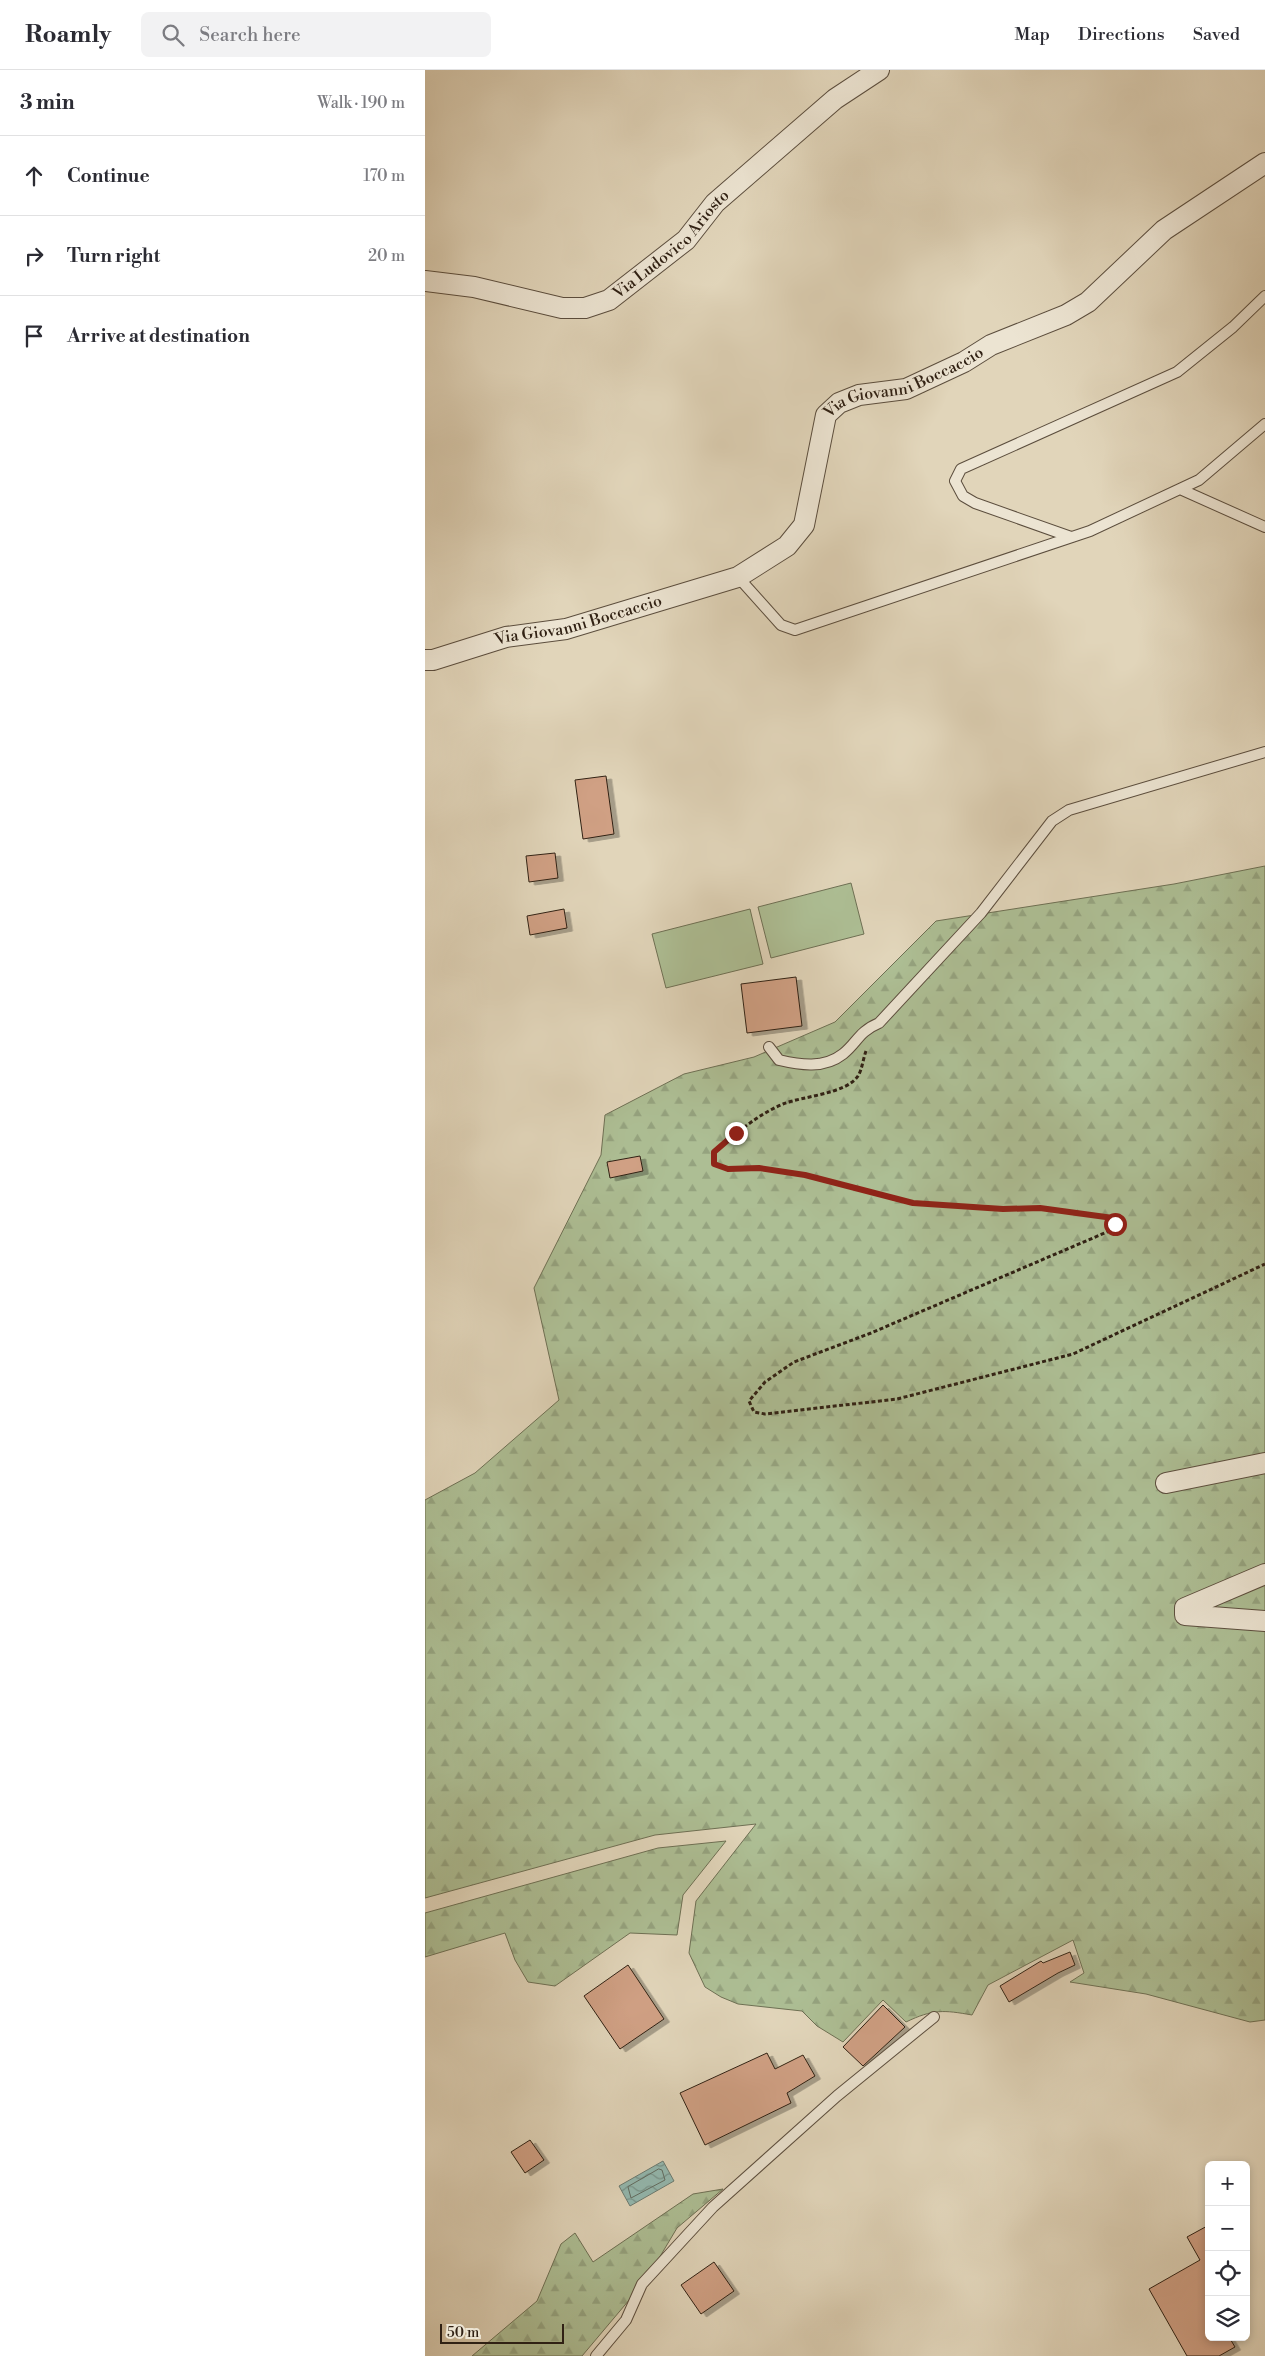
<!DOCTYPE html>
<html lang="en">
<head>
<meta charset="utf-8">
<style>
	:root { --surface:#fff; --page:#f2f2f3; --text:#2b2b33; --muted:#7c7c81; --line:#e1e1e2 }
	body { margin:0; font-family:"Libre Bodoni",serif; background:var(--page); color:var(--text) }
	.controls { position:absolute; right:15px; bottom:15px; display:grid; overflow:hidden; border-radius:8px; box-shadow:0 2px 8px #0003 }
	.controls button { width:45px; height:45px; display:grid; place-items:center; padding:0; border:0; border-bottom:1px solid var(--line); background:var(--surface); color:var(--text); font:25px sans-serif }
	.scale { position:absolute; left:15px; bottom:12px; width:124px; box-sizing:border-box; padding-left:5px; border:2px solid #302114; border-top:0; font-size:14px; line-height:18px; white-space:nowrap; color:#302114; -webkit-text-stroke:4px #ece4d2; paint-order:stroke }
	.stop { position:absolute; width:15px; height:15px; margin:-11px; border:4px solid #8f2418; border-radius:50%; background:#fff }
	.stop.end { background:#8f2418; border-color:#fff; box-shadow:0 1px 5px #0008 }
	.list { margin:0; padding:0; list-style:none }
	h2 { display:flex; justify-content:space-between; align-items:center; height:65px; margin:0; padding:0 20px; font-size:21px }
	h2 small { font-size:16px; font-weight:400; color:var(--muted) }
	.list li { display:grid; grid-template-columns:32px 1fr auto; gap:15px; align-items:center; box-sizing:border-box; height:80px; padding:0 20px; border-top:1px solid var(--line) }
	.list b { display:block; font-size:19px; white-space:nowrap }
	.list em { font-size:16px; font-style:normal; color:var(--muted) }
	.icon { flex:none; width:28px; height:28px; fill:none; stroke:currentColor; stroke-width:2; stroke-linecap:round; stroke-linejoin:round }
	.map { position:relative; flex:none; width:840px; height:2286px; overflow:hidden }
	header { display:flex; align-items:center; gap:30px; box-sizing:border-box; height:70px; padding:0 25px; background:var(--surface); border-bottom:1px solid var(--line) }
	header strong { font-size:24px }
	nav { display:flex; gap:28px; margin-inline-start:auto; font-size:18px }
	.search { width:350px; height:45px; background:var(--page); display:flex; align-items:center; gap:12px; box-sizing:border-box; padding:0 18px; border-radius:8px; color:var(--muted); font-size:19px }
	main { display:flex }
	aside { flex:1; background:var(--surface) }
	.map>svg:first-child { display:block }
	.forest { fill:url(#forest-firs); stroke:#6e7054 }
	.pitch { fill:#adbe94; stroke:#6e7054 }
	.water { fill:url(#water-waves); stroke:#6c7c72 }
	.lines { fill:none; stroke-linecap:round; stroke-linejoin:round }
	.shore { stroke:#626d62; stroke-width:1 }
	.building { fill:#d0a084; stroke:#302114; filter:url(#shadow) }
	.lane-casing { stroke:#5c4e3e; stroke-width:12 }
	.street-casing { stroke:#5c4e3e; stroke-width:22 }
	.path { stroke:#302114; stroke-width:3; stroke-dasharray:4 2.5; stroke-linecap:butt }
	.lane { stroke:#ece4d2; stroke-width:10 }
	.street { stroke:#ece4d2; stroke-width:20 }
	.route { stroke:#8f2418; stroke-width:6 }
	.labels { text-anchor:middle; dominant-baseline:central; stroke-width:4.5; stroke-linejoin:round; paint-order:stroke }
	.street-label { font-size:16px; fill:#302114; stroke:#ece4d2 }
</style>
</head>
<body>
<header>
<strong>Roamly</strong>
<div class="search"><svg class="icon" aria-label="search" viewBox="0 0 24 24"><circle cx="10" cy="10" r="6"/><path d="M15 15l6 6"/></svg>Search here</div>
<nav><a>Map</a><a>Directions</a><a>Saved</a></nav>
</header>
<main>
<aside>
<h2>3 min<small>Walk · 190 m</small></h2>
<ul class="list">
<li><svg class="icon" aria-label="ahead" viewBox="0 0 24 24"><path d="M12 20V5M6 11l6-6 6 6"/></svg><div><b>Continue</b></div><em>170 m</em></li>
<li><svg class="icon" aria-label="right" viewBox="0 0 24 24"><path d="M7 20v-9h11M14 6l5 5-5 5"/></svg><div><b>Turn right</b></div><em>20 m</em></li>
<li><svg class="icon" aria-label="arrive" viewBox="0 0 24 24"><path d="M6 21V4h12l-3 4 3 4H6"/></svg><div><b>Arrive at destination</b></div></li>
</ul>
</aside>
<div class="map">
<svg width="840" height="2286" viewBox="0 0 840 2286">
	<defs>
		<pattern id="forest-firs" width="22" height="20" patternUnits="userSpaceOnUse" patternTransform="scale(1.25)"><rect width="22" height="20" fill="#adbe94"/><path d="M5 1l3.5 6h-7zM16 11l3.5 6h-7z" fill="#95a37f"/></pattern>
		<pattern id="water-waves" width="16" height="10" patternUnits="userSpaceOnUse" patternTransform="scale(1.25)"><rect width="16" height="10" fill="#94b9b0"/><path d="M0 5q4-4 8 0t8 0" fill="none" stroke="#79968e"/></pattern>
		<filter id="shadow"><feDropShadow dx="5.5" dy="3" stdDeviation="0" flood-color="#0004"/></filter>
	</defs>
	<rect width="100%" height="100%" fill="#e1d5ba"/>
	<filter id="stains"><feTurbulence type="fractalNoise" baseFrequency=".004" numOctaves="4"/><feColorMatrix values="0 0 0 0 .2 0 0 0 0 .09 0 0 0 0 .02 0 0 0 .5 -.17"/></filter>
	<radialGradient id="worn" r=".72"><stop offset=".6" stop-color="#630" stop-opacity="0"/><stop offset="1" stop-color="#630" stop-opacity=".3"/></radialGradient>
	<path class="forest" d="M840,796v1154l-15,2 -104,-28 -76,-12 14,-9 -11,-33 -85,45 -16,30c-28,-5 -39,-6 -66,7l-23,-22 -40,42 -26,-16 -15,-15 -64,-7 -17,-7 -16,-10 -16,-34 7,-52 60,-77 -101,11 -230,63v-398l50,-27 84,-73 -25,-112 67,-133 4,-40 79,-41 70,-17 81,-35 101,-101 238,-37z
		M301,1771l-43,54 -6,40 -47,-2 -75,53 -27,-4 -13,-22 -10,-27 -80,24v-44l233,-65z
		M298,2119l-46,39 -31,52 -64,76h-110l65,-55 24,-57 14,-11 18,29 100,-68z"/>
	<path class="pitch" d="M426,813l13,51 -93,24 -13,-51z
		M325,839l13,55 -97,24 -14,-54z"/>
	<path class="water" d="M238,2091l11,20 -44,25 -11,-20z"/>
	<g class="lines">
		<path class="shore" d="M234,2099l3,1 3,10 -34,18 -3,-11z"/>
	</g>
	<path class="building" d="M181,706l8,58 -31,5 -8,-59z
		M130,783l3,25 -29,4 -3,-26z
		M139,839l3,19 -37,7 -3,-19z
		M371,907l6,49 -55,7 -6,-49z
		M215,1086l3,15 -33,7 -3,-16z
		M645,1882l5,13 -17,8 -49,29 -9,-16 41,-25 2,2z
		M203,1895l36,54 -44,30 -36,-53z
		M458,1935l22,22 -42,39 -20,-19z
		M342,1983l8,16 28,-14 12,21 -28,17 4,10 -86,42 -25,-52z
		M105,2070l14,20 -19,13 -14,-21z
		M784,2155v112h20l6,10 -16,9h-32l-38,-67 51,-29 -13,-23z
		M289,2192l20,29 -33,23 -20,-29z"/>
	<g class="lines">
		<defs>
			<path id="lane" d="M755,419l85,38
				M646,467l-96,-34 -12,-7 -8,-15 6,-12 216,-97 56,-45 32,-31
				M313,507l43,48 14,5 295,-99 109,-51 66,-56
				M344,977l10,13c21,5 45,9 64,-6 15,-12 15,-22 36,-31l102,-110 71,-92 17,-11 196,-58
				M171,2286l30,-36 16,-36 71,-77 124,-111 97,-79"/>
			<g id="street">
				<path id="s1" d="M0,211l49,6 88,21h23l24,-8 77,-60 29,-37 120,-104 44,-29"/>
				<path id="s2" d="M0,590h8l73,-23 60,-8 172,-52 49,-31 17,-21 22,-110 13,-12 20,-8 47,-6 58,-27 27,-17 75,-30 22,-13 76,-72 101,-67"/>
				<path d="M741,1413l99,-20"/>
				<path d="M840,1504l-80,34v7l80,6"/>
			</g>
		</defs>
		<use href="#lane" class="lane-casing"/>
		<use href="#street" class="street-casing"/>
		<path class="path" d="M441,981c-3,8 -4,19 -8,25 -12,18 -55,20 -75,28 -26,11 -48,30 -69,48v12l14,5 31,-1 46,7 108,28 90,6 37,-1 73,10 1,11 -243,104 -77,29 -29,20 -16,19 5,11 11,2 132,-15 176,-45 192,-90"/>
		<use href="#lane" class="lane"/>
		<use href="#street" class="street"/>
	</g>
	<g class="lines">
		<path class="route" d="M311,1063l-22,19v12l14,5 31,-1 46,7 108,28 90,6 37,-1 73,10 2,6"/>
	</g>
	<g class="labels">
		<g class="street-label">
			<text stroke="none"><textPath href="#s1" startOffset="272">Via Ludovico Ariosto</textPath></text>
			<text stroke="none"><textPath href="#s2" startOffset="608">Via Giovanni Boccaccio</textPath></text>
			<text stroke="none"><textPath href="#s2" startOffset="159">Via Giovanni Boccaccio</textPath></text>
		</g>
	</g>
	<rect width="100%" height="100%" filter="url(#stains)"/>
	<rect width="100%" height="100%" fill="url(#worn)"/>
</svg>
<div class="controls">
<button>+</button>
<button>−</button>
<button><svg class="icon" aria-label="locate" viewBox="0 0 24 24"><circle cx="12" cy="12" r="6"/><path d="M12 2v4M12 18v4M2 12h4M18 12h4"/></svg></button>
<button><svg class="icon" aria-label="layers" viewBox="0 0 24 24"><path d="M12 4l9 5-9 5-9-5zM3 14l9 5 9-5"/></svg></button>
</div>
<div class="scale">50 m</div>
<div class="stop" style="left:690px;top:1154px"></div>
<div class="stop end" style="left:311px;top:1063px"></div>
</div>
</main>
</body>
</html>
